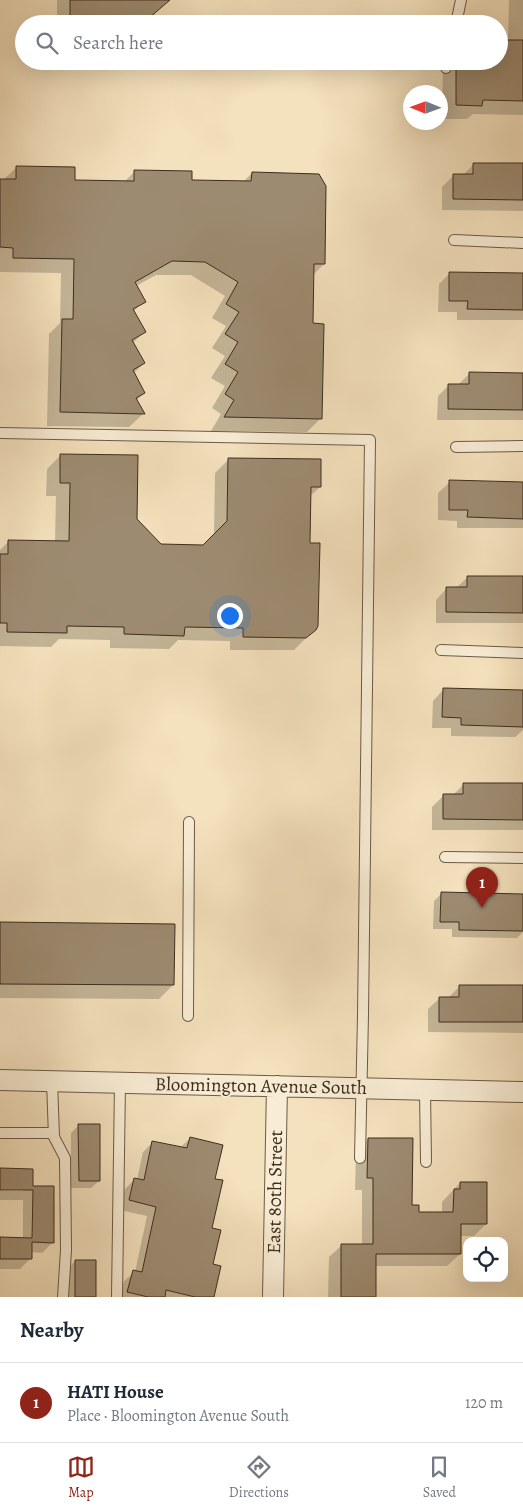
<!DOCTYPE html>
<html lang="en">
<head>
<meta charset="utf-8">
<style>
	:root { --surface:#fff; --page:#f2f2f3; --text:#1f2937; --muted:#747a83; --line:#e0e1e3; --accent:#8f2418 }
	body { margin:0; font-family:Alegreya,serif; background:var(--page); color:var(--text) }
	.controls { position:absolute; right:15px; bottom:15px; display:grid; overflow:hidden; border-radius:10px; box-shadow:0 5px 20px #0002 }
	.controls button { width:45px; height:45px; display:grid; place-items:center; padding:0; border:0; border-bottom:1px solid var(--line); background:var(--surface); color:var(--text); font:25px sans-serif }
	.compass { position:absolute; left:403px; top:85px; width:45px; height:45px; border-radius:50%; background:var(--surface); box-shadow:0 5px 20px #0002; rotate:271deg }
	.you { position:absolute; left:229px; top:615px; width:18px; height:18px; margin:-12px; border:4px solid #fff; border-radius:50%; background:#1a73e8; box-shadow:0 0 0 8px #1a73e833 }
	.badge { display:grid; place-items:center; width:32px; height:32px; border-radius:50%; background:var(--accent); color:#fff; font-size:16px; font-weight:700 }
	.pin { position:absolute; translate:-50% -41px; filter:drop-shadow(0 1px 2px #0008) }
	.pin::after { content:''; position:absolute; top:26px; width:18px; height:15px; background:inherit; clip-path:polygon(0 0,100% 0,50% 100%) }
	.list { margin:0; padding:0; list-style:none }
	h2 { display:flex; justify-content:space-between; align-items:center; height:65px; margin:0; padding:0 20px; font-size:21px }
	h2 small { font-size:16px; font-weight:400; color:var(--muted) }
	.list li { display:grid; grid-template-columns:32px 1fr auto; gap:15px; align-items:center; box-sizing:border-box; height:80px; padding:0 20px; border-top:1px solid var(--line) }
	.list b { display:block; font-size:19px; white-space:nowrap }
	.list p { margin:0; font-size:16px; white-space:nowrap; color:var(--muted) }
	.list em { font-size:16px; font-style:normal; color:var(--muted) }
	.icon { flex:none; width:28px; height:28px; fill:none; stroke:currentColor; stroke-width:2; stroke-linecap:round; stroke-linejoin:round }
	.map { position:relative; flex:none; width:523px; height:1297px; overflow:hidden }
	.search { position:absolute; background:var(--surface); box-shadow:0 5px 20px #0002; left:15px; right:15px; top:15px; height:55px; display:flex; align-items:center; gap:12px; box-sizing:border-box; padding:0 18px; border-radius:28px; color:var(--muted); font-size:19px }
	.sheet { height:145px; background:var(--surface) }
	nav { display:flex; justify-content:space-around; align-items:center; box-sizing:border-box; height:70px; border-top:1px solid var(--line); background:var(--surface); font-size:14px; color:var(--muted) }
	nav a { display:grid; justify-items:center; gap:2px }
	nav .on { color:var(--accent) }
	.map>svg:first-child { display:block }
	.shadow { fill:#0003 }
	.building { fill:#9d8b71; stroke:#3e2d1e }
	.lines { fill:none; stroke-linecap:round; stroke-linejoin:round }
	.lane-casing { stroke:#6c5a46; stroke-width:12 }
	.street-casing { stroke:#6c5a46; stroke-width:22 }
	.lane { stroke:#f8ecd4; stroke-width:10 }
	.street { stroke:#f8ecd4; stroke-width:20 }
	.labels { text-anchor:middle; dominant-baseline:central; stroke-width:4; stroke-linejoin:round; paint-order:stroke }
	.street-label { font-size:19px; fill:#3e2d1e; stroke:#f8ecd4 }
</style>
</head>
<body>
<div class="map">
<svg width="523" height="1297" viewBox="0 0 523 1297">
	<rect width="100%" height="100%" fill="#f4e1bd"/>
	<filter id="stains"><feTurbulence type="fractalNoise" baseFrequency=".004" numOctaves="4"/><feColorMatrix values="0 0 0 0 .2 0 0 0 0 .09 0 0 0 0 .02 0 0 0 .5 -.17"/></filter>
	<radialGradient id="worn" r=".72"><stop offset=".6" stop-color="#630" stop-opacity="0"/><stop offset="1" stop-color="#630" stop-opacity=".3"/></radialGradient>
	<path class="shadow" d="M57,0h99l-3,24h-96z
		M509,0h14v115l-50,-1 -6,5h-25l1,-58h56l9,-20z
		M56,61h87l-5,6 -82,-2z
		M474,164h49v47l-81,-1v-23l11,-11h9z
		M17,167l57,15 49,1 12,-12 56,10 52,1 9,-9 72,91 -11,11 -1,50 9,93 -14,14 -96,-1 10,-17 -9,-6 13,-22 -14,-8 14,-22 -13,-8 14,-22 -14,-8 13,-22 -34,-21h-35l-20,11 8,15 -11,11 11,20 -11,11 11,20 -11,11 11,19 -8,8 7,13 -14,13 -82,-1 2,-92 11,-11 1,-50 -61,-1v-92h3z
		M450,273l73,2v45h-66v-8h-19l1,-28z
		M469,374h54v46h-86l1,-24 11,-11h9z
		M61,455l74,64 25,26 44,1 10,-10 1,-63 14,-14 91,28 -11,10v138l-15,15h-64v-9l-52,-1 -9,9 -59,-1v-8l-51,-1 -8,8 -51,-1v-96l9,-9 46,1 1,-46h-10l1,-27z
		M450,482l73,1v45h-66v-7l-19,-1v-27z
		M468,577h55v46h-87v-23l11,-12h9z
		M444,689l79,2v39l-8,7 -64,-1v-8h-19l1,-27z
		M464,784h59v46h-91v-23l11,-11h9z
		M441,894l82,1v37l-6,6 -65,-1v-8h-19l1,-28z
		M0,923l173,62 -14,14 -159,-1z
		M460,986l63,1v46l-95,-1v-23l12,-11h8z
		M79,1125l20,56 -8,7h-20v-55z
		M190,1138l24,42 -4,49 3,68h-93l4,-16 11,-9 12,-56 -27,-6 5,-21 9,-9h3l6,-28 10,-10 27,6z
		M368,1139l49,74h25v-11l18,-19 26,41 -12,12h-14v18l-13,12h-72v31h-47l1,-40 13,-12h20v-55h-7l1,-38z
		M0,1169l32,18h21v55l-11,11 -11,-1 -1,7 -10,10h-20v-30h23v-39h-23v-9h23v-2h-23z
		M75,1261l20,36h-27v-28z"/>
	<path class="building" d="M70,0h100l-28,24h-72z
		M499,40h24v61l-40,-1 -1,6 -26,-1v-44h43z
		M473,163h50v37l-70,-1v-25h20z
		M16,166l59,1v13l59,1v-11l58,1v9l59,1 1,-9 67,2 7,12 -1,78h-11l-1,59 11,1 -2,95 -98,-2 10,-17 -9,-6 13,-22 -13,-8 13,-22 -13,-8 14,-22 -13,-8 12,-22 -33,-20 -33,-1 -37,21 11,20 -13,7 13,23 -14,8 13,23 -12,7 12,23 -9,5 9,16 -85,-2 2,-93h11l1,-60 -61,-1v-10l-13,-1v-68h16z
		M449,272l74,1v37l-56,-1 1,-8h-19z
		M469,372l54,1v37l-75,-1v-25h21z
		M60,454l78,1 -1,64 24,25 42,1 24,-24 1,-63 93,1v28h-10l-1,56h10l-2,83 -2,4 -10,8 -63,-1v-9l-58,-1 -1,9 -60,-2v-7l-57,-1v7l-60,-1v-9h-7v-69h8v-14l61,1 1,-58h-10z
		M449,480l74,2v37l-56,-2 1,-7h-19z
		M467,576h56v37l-77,-1v-25h21z
		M443,688l80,2v37l-62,-2v-7l-19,-1z
		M463,783h60v37l-80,-1v-25h20z
		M441,892l82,2v37l-64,-1v-8h-19z
		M0,922l175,2 -1,61 -174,-1z
		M459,985h64v37h-84v-25h20z
		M78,1124h22v57h-21z
		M190,1137l33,8 -8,34 8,1 -11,48 9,2 -8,34 8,2 -7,31h-19l-29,-7 -1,7h-17l-21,-5 6,-22 9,2 14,-65 -27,-7 5,-22 10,2 8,-39 35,7z
		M368,1138h45l-1,67h7v7h34l1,-23h6v-7h27v42h-26v30h-85v43h-35v-53h32v-66h-6z
		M0,1168l33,1v17h21v57l-22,-1v17h-32v-22l32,1 1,-48h-33z
		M75,1260h21v37h-21z"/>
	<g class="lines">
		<defs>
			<path id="lane" d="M456,24l5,-24
				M446,61v7
				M454,240l69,3
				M0,433l370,7 -7,575 -3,143
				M456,447l67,-1
				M441,650l82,3
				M445,857l78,1
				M188,1016l1,-194
				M52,1081l2,56 11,21 1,92 -3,47
				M425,1090l1,72
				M0,1133h54
				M117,1297l3,-214"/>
			<path id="street" d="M0,1080l523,12
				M273,1297l4,-211"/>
		</defs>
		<use href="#lane" class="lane-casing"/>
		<use href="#street" class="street-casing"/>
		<use href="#lane" class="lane"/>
		<use href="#street" class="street"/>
	</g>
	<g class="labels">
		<g class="street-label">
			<text transform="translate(261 1086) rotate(1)">Bloomington Avenue South</text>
			<text transform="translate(275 1192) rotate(-89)">East 80th Street</text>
		</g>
	</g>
	<rect width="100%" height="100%" filter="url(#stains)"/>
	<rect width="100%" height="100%" fill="url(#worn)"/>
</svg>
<div class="controls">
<button><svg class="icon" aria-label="locate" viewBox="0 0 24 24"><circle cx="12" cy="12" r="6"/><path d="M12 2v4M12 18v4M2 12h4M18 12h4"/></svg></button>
</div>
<svg class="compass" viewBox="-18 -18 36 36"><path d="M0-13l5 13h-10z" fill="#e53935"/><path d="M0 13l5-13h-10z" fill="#747a83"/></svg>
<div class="you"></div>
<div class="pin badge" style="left:482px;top:908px">1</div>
<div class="search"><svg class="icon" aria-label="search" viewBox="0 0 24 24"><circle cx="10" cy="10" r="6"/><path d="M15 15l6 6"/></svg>Search here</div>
</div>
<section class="sheet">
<h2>Nearby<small></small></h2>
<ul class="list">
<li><span class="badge">1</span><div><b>HATI House</b><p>Place · Bloomington Avenue South</p></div><em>120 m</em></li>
</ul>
</section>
<nav>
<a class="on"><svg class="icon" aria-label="map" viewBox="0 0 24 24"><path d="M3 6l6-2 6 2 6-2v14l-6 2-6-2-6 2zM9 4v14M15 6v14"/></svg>Map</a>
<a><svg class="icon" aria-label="directions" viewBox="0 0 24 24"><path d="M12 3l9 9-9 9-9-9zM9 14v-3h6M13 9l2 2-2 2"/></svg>Directions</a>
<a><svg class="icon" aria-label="saved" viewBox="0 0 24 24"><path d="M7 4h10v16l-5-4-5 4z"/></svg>Saved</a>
</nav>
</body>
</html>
